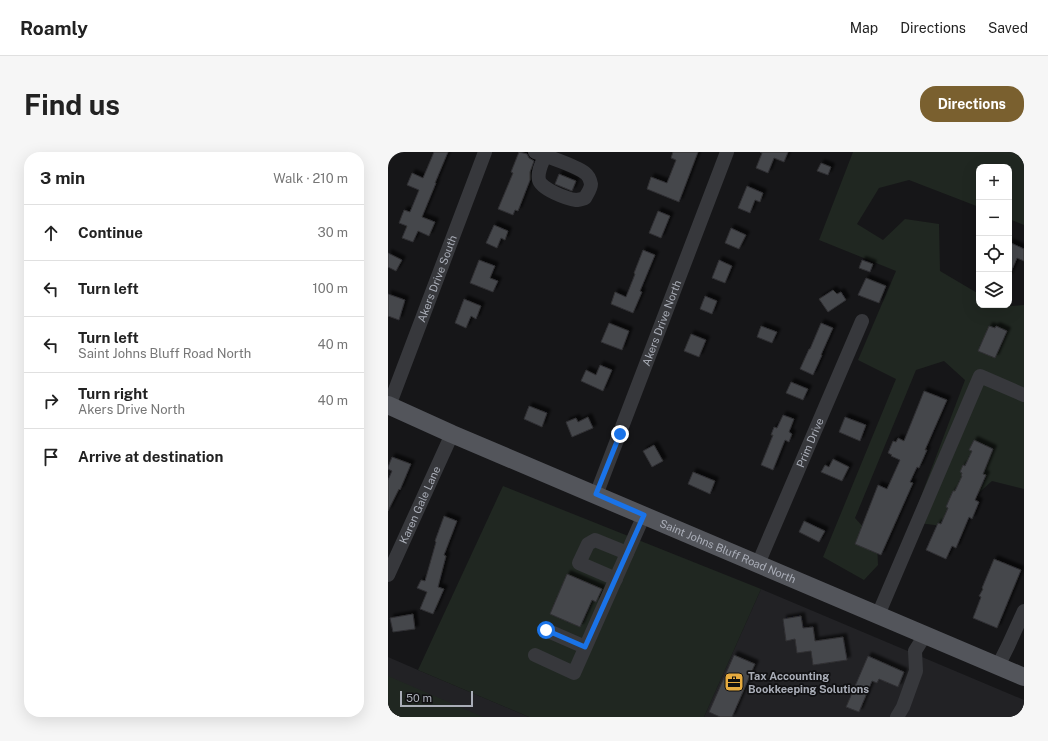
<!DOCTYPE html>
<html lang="en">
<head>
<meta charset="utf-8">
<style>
	:root { --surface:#fff; --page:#f6f6f6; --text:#222; --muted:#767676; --line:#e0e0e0; --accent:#7a602f }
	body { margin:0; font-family:"Public Sans",sans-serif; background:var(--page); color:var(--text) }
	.controls { position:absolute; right:12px; top:12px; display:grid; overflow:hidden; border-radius:8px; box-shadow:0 4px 16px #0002 }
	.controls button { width:36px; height:36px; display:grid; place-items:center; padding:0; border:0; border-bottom:1px solid var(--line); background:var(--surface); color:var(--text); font:20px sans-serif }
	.scale { position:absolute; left:12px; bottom:10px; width:73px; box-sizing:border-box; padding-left:4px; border:2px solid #a9adb7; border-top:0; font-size:11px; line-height:14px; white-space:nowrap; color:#a9adb7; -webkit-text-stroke:3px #111113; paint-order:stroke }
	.stop { position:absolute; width:12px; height:12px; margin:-9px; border:3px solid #1a73e8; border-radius:50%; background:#fff }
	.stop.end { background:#1a73e8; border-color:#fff; box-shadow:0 1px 4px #0008 }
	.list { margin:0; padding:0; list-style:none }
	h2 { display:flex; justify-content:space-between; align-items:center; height:52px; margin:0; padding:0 16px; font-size:17px }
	h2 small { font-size:13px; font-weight:400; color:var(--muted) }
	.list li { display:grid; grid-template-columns:26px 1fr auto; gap:12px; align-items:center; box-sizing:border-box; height:56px; padding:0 16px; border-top:1px solid var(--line) }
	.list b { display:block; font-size:15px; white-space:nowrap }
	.list p { margin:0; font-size:13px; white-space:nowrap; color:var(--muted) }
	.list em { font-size:13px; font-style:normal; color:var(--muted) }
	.icon { flex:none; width:22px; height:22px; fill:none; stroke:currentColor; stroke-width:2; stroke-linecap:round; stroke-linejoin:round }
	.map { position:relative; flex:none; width:636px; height:565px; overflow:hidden; border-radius:16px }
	header { display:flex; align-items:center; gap:24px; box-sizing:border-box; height:56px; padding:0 20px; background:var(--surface); border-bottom:1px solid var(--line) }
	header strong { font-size:19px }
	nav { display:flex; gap:22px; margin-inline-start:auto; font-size:14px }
	.intro { display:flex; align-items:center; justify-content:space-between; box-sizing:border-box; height:96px; padding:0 24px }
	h1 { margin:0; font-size:28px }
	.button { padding:10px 18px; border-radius:16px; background:var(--accent); color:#fff; font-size:14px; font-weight:700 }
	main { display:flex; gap:24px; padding:0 24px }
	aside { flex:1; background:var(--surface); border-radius:16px; box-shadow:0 4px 16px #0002 }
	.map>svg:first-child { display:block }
	.built { fill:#222225 }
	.green { fill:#202721 }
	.building { fill:#45464b; stroke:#303033; filter:url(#shadow) }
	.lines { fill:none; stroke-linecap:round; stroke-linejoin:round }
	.minor { stroke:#37383c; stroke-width:14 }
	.major { stroke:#53555b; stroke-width:18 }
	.route { stroke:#1a73e8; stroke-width:5 }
	.labels { text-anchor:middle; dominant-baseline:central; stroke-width:3.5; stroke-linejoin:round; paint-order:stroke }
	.street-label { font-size:11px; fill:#a9adb7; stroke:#111113 }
	.poi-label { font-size:11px; font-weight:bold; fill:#a9adb7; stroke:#111113; text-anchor:start }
</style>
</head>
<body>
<header>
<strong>Roamly</strong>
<nav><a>Map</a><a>Directions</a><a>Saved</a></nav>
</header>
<div class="intro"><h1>Find us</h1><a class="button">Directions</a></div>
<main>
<aside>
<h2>3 min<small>Walk · 210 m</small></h2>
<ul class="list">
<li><svg class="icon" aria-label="ahead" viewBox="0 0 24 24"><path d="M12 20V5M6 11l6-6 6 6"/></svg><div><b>Continue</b></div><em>30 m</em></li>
<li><svg class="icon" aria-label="left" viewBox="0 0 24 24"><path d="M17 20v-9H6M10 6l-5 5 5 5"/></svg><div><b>Turn left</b></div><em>100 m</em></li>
<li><svg class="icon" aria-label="left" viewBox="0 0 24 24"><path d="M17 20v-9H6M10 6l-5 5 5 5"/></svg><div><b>Turn left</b><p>Saint Johns Bluff Road North</p></div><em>40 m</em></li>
<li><svg class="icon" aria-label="right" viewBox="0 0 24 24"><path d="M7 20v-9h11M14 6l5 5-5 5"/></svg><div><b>Turn right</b><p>Akers Drive North</p></div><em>40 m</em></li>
<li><svg class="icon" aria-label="arrive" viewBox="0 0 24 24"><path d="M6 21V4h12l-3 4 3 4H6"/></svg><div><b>Arrive at destination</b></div></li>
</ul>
</aside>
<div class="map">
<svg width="636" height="565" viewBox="0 0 636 565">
	<defs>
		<filter id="shadow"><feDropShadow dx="3.5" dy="-3.5" stdDeviation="1" flood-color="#0009"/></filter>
	</defs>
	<rect width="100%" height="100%" fill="#161618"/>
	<path class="built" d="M373,437l263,111v17h-320z
		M0,505l30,13 111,47h-141z"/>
	<path class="green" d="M465,0h171v73l-15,-6v-52h-30v40l-70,-27 -30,8 -22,36 26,16 22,-21 34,5 1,47 39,23v11h19l2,2 24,-2v184l-32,-8 -50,45 -23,-3 -2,-16 48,-127 -21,-19 -28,9 -61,148 22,24 1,23 -14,15 -41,-23 73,-178 -38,-19 38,-89 -77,-31z
		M115,334l258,103 -57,128h-175l-111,-47z
		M0,524l95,41h-95z"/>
	<path class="building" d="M46,0h14l-13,31h1l-14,34 13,5 -6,14 -11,-5 -5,11 -11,-4 5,-12 -8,-3 5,-13 6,2 9,-22 -12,-5 5,-12 11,5z
		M131,0l8,2 2,4 5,3 -4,11v8l-12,31 -3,-1 -2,5 -15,-6 15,-36 -2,-1z
		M285,0h25l-19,50 -32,-13 4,-12 16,6 9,-23 -5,-2z
		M372,0h28l-4,10 -10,-4 -6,15 -12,-5 6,-15z
		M433,11l10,4 -3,8 -11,-4z
		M171,22l17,7 -4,10 -17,-7z
		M359,34l16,7 -3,9 -5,-2 -5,13 -12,-5z
		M270,59l12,5 -9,22 -12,-5z
		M106,73l14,6 -3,9 -4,-2 -4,10 -11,-5z
		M343,76l15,7 -7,14 -14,-6z
		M621,90l15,7v12l-7,-3 -8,19z
		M255,98l12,5 -15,36 2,1 -9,21 -22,-9 4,-12 11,5 9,-23 -1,-1z
		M0,101l14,7 -6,11 -8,-4z
		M91,108l16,6 -5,12 8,3 -5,11 -23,-9z
		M331,108l13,6 -7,17 -13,-5z
		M474,108l11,4 -3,8 -11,-4z
		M478,126l20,8 -7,17 -21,-8z
		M445,138l4,4 4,-2 5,8 -18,12 -9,-13z
		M0,142l17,6 -6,20 -11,-4z
		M317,144l12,5 -5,13 -12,-5z
		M76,147l17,7 -5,13 -5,-3 -5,12 -11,-5z
		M221,171l20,8 -7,19 -21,-8z
		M433,171l12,5 -12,27h1l-9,20 -13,-6 9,-20h1z
		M373,174l16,6 -5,11 -15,-6z
		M601,174l6,2 1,-2 11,5 -12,27 -17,-7z
		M303,182l15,6 -7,17 -15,-6z
		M212,213l12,5 -9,21 -22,-10 5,-11 10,5z
		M403,230l17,7 -5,11 -17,-7z
		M536,239l23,9 -22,50h2l-8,18 -2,-1 -7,15 3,1 -32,72 -26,-11 23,-59 9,4 13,-29 -9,-4 1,-1 -4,-2 5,-12 3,1 2,-4 6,3z
		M141,254l18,7 -5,14 -18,-8z
		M395,263l11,4 -5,13 3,2 -3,8 -4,-2 -12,30 -12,-5 12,-30h-2l3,-8 3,1z
		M200,265l5,11 -21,9 -6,-15 10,-4 2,4z
		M457,265l21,8 -6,16 -21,-9z
		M586,288l19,9 -10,25 3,1 -11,25 4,2 -7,17 -3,-2 -13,31 -4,-2 -6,13 -20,-9 12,-27 3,1 7,-16 -2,-1 7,-16h2l7,-15h-1l1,-3 -2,-1 3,-7 2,1 7,-15 -3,-1z
		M266,293l9,16 -11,6 -9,-16z
		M4,305l19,7 -11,26 -1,-1 -11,22v-31l4,-9 -4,-2v-2z
		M445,307l16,8 -7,14 -21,-9 4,-7 4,2z
		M305,320l22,9 -5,13 -22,-10z
		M56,364l13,5 -13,34 2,1 -8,31 6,2 -11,25 -13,-5 7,-17 -10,-4 4,-8 4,1 11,-39 -1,-1z
		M416,369l21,10 -6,11 -20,-10z
		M606,407l27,11 -24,58 -24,-10 8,-21 -2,-1 4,-7 -1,-1z
		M179,422l35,15 -6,13 -4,-2 -12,27 -30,-13z
		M25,462l2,15 -22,3 -3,-14z
		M413,464l2,12 10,-1 2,14 28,-4 4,23 -34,5 -2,-14 -14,2 -2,-14 -9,2 -3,-22z
		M346,503l21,9 -23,53h-12l-11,-5z
		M480,504l36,16 -6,15 -19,-8 -2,4 -5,-2 -13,31 -13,-5z"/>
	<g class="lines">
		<g class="minor">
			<path d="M147,0c13,5 40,13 50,21 4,3 5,6 6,11 0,5 -4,10 -6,14 -3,1 -6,2 -9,2 -9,-1 -35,-11 -37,-20 -2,-8 3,-17 6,-24"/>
			<path id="s1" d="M1,254l96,-254"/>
			<path id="s2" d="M208,343l131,-343"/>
			<path id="s3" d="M370,412l104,-243"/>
			<path id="s4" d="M0,423l64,-141"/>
			<path d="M228,427l-37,-16 9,-19 7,-4 32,13"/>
			<path d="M490,463l102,-239 44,19"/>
			<path d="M158,478l39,17"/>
			<path d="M147,503l39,18 70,-158"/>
			<path d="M610,514l10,-20 16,-35"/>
			<path d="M509,565l6,-10 13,-36 -1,-20 10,-16"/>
		</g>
		<path class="major" id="s5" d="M0,253l64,29 572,243"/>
	</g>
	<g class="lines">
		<path class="route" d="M158,478l39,17 59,-132 -48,-21 24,-60"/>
	</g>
	<defs>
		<symbol id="office-square" viewBox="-11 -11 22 22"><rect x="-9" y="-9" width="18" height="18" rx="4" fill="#e6ab3f" stroke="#111113"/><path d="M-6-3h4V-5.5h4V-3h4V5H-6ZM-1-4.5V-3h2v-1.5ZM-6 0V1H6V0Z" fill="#111"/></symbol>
	</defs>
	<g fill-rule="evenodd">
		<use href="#office-square" x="335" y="519" width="22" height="22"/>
	</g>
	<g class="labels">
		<g class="street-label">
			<text stroke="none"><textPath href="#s1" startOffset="136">Akers Drive South</textPath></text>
			<text stroke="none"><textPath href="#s2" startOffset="184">Akers Drive North</textPath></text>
			<text stroke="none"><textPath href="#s3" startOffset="132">Prim Drive</textPath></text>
			<text stroke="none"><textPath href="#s4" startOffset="77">Karen Gale Lane</textPath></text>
			<text stroke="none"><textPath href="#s5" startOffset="370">Saint Johns Bluff Road North</textPath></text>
		</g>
		<g class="poi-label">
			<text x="360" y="524">Tax Accounting<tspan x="360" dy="13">Bookkeeping Solutions</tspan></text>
		</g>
	</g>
</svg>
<div class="controls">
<button>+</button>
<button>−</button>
<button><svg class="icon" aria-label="locate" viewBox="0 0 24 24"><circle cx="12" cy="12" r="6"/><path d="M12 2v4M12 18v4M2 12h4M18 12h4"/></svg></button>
<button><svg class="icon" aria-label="layers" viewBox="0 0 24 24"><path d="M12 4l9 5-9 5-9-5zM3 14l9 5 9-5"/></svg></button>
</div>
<div class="scale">50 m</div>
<div class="stop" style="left:158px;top:478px"></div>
<div class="stop end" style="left:232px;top:282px"></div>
</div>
</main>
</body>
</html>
